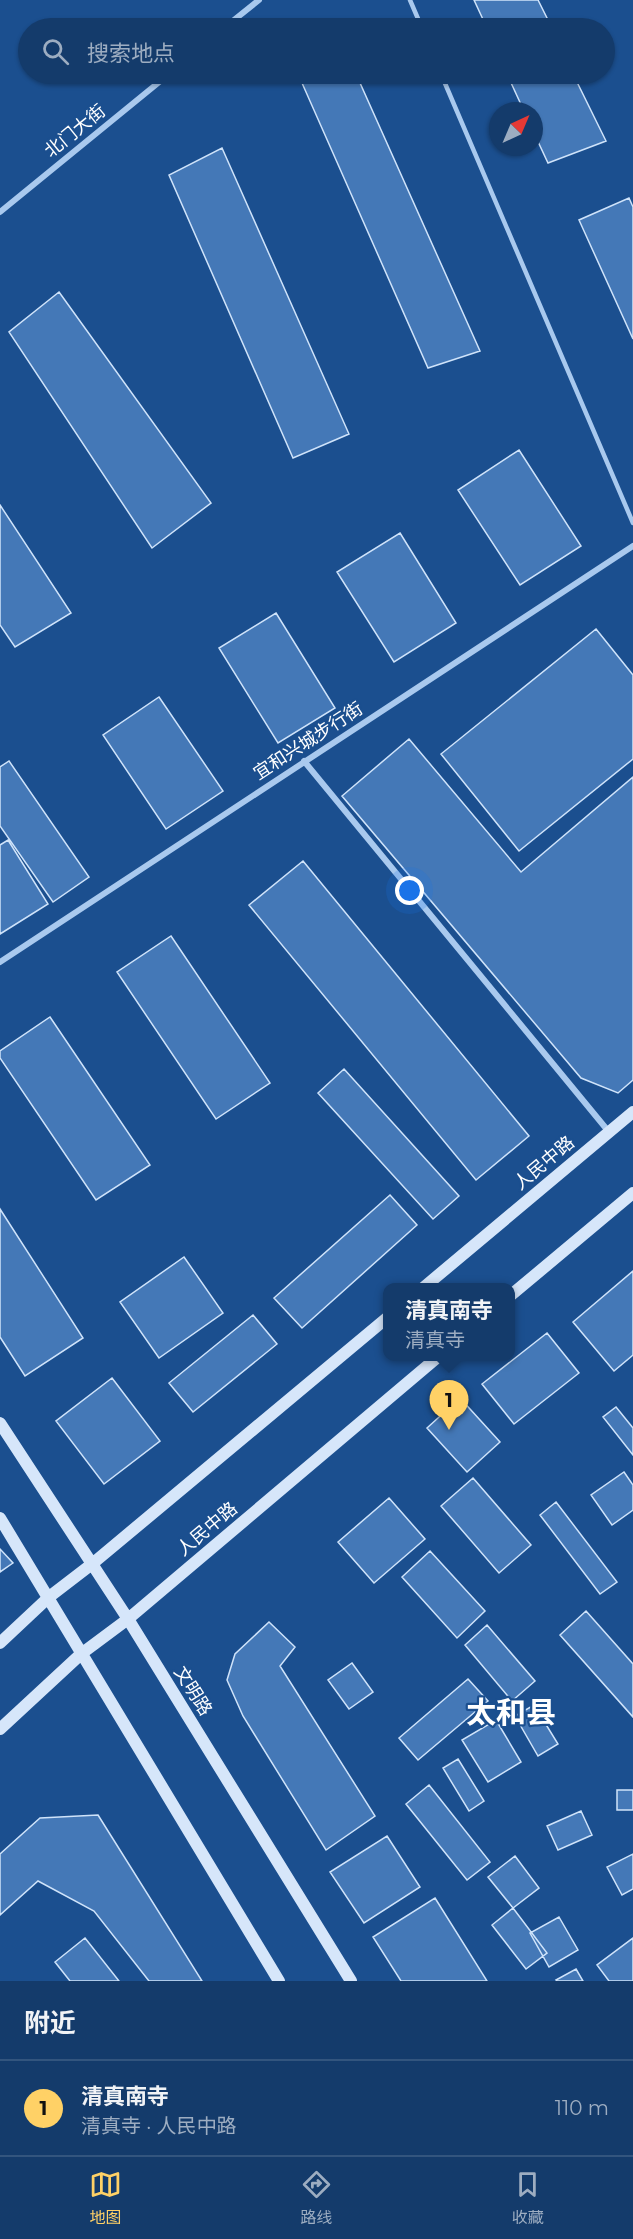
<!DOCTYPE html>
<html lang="zh">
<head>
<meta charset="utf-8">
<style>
	:root { --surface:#143b6b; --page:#1d4271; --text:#f1f3f6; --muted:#9dadc1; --line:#33557e; --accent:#ffd166 }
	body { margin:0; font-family:Montserrat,"Noto Sans SC",sans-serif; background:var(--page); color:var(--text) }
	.compass { position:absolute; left:489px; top:102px; width:54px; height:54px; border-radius:50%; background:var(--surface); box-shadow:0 2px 4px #0004; rotate:44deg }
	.you { position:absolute; left:410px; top:891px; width:21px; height:21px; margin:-15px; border:4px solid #fff; border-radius:50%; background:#1a73e8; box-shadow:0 0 0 9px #1a73e833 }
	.badge { display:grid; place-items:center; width:39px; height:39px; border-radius:50%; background:var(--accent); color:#111; font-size:20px; font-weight:700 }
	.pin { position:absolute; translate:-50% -50px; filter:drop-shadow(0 2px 3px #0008) }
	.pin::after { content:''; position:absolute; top:32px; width:21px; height:18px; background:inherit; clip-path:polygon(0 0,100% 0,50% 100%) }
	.popup { position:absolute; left:383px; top:1283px; width:132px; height:78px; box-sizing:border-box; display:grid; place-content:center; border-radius:12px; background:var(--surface); filter:drop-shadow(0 2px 4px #0005); font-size:20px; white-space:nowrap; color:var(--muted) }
	.popup b { font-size:22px; color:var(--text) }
	.popup::after { content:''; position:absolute; left:50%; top:100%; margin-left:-12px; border:12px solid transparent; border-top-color:var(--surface) }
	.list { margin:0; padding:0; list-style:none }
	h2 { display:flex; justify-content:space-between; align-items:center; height:78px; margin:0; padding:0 24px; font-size:26px }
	h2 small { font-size:20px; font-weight:400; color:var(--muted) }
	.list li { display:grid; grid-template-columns:39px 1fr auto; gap:18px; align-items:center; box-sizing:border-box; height:96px; padding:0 24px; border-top:2px solid var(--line) }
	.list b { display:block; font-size:22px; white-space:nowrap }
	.list p { margin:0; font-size:20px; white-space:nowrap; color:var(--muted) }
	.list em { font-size:20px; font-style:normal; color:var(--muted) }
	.icon { flex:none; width:33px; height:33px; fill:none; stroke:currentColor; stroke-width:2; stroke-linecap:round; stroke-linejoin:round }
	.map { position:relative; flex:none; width:633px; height:1981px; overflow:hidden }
	.search { position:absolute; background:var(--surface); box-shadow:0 2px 4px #0004; left:18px; right:18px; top:18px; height:66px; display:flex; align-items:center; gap:15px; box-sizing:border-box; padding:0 21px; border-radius:33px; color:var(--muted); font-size:22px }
	.sheet { height:174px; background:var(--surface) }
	nav { display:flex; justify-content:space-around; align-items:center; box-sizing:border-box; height:84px; border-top:2px solid var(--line); background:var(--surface); font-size:16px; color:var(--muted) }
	nav a { display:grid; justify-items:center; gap:3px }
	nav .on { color:var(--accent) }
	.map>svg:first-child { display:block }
	.building { fill:#4478b7; stroke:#cfe3fa; stroke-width:1.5 }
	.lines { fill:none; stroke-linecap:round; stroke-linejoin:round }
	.lane { stroke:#a9c9ee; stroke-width:4.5 }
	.street { stroke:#a9c9ee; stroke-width:6 }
	.secondary { stroke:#d6e6fa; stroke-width:12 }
	.labels { text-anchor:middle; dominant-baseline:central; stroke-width:4.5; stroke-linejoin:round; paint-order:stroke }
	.street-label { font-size:18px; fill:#fff; stroke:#1b4f8f }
	.town-label { font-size:30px; font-weight:bold; fill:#fff; stroke:#1b4f8f }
</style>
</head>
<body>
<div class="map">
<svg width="633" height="1981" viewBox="0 0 633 1981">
	<rect width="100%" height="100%" fill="#1b4f8f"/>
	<path class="building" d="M474,0h64l14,28h-65z
		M324,74h32l124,277 -52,17 -126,-285z
		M507,74h66l33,67 -58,22 -14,-30v-22h-10z
		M222,148l127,286 -56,24 -124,-283z
		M629,198l4,9v132l-54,-119z
		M59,292l152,211 -59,45 -143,-216z
		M519,450l62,96 -61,39 -62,-95z
		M0,505l71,108 -56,34 -15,-22z
		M400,533l56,90 -62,39 -57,-90z
		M276,613l59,95 -57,35 -59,-95z
		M596,629l37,46v84l-114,92 -78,-97z
		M159,697l64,94 -57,38 -63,-94z
		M409,739l112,133 112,-95v303l-15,13 -37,-15 -239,-282z
		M9,761l80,116 -36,25 -53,-76v-59z
		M8,840l40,64 -48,30v-89z
		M303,861l226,275 -53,44 -227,-275z
		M171,936l99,147 -54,36 -99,-147z
		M50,1017l100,148 -54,35 -96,-142v-7z
		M344,1069l115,127 -26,23 -115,-126z
		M390,1195l27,30 -115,103 -28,-30z
		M0,1209l83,129 -58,38 -25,-39z
		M184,1257l39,56 -64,45 -39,-56z
		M633,1271v84l-19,16 -41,-49z
		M253,1315l24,29 -84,68 -24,-29z
		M547,1333l32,40 -65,51 -32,-40z
		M112,1378l48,63 -56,43 -48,-63z
		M460,1398l40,44 -33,30 -40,-44z
		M616,1407l17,21v27l-30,-38z
		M624,1472l9,13v25l-21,15 -21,-30z
		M473,1478l58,67 -32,28 -58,-67z
		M389,1498l36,41 -51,44 -36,-41z
		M556,1502l61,80 -17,12 -60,-79z
		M0,1549l13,14 -13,9z
		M430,1551l55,60 -28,27 -55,-61z
		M586,1611l47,53v53l-73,-82z
		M269,1622l26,25 -15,19 95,150 -49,34 -83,-134 -16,-36 8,-26z
		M487,1625l48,56 -23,20 -47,-56z
		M352,1663l21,29 -24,17 -21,-29z
		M468,1679l20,22 -70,59 -19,-22z
		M534,1705l24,39 -20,12 -23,-40z
		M496,1720l25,42 -33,20 -26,-42z
		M458,1759l26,42 -15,10 -26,-43z
		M429,1785l61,77 -23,18 -61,-76z
		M617,1790h16v20h-16z
		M581,1811l11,24 -34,15 -11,-24z
		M98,1815l104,166h-53l-55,-70 -56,-30 -38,34v-61l40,-36z
		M387,1836l33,51 -56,36 -34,-51z
		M633,1854v35l-11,6 -15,-28z
		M515,1856l24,32 -26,20 -25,-31z
		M435,1898l52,83h-86l-28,-44z
		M513,1908l34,45 -21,16 -34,-44z
		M559,1917l19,33 -29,17 -19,-34z
		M85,1938l34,43h-49l-15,-19z
		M633,1938v43h-24l-12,-16z
		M576,1969l7,12h-26l-1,-1z"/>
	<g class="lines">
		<path class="lane" d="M410,0l12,28
			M441,74l192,449"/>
		<path class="street" d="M224,28l35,-28
			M0,212l169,-138
			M304,761l305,371
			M0,962l633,-416"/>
		<path class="secondary" d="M423,1288l210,-176
			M510,1296l123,-103
			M0,1423l128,196 223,362
			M0,1518l279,463
			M0,1643l49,-46 43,-33 296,-247
			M0,1729l81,-75 47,-35 311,-263"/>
	</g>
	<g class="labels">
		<g class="street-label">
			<text transform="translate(75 131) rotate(-39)">北门大街</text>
			<text transform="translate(308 741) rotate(-33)">宜和兴城步行街</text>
			<text transform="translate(544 1163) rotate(-40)">人民中路</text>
			<text transform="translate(207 1529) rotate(-40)">人民中路</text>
			<text transform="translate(193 1691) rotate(58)">文明路</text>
		</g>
		<g class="town-label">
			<text x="511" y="1712">太和县</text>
		</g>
	</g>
</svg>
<svg class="compass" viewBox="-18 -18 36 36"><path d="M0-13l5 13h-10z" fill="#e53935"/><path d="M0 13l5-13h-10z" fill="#9dadc1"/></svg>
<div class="you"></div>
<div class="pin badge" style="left:449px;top:1430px">1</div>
<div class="popup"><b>清真南寺</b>清真寺</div>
<div class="search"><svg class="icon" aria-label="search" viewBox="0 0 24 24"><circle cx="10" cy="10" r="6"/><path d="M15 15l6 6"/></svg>搜索地点</div>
</div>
<section class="sheet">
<h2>附近<small></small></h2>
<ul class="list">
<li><span class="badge">1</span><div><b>清真南寺</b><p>清真寺 · 人民中路</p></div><em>110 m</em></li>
</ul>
</section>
<nav>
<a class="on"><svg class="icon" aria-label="map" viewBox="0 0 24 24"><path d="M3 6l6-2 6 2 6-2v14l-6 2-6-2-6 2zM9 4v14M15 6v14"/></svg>地图</a>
<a><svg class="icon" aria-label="directions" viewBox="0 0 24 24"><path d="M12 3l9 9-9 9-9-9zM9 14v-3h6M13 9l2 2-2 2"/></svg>路线</a>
<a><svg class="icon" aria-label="saved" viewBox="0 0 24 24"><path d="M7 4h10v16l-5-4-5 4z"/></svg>收藏</a>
</nav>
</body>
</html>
